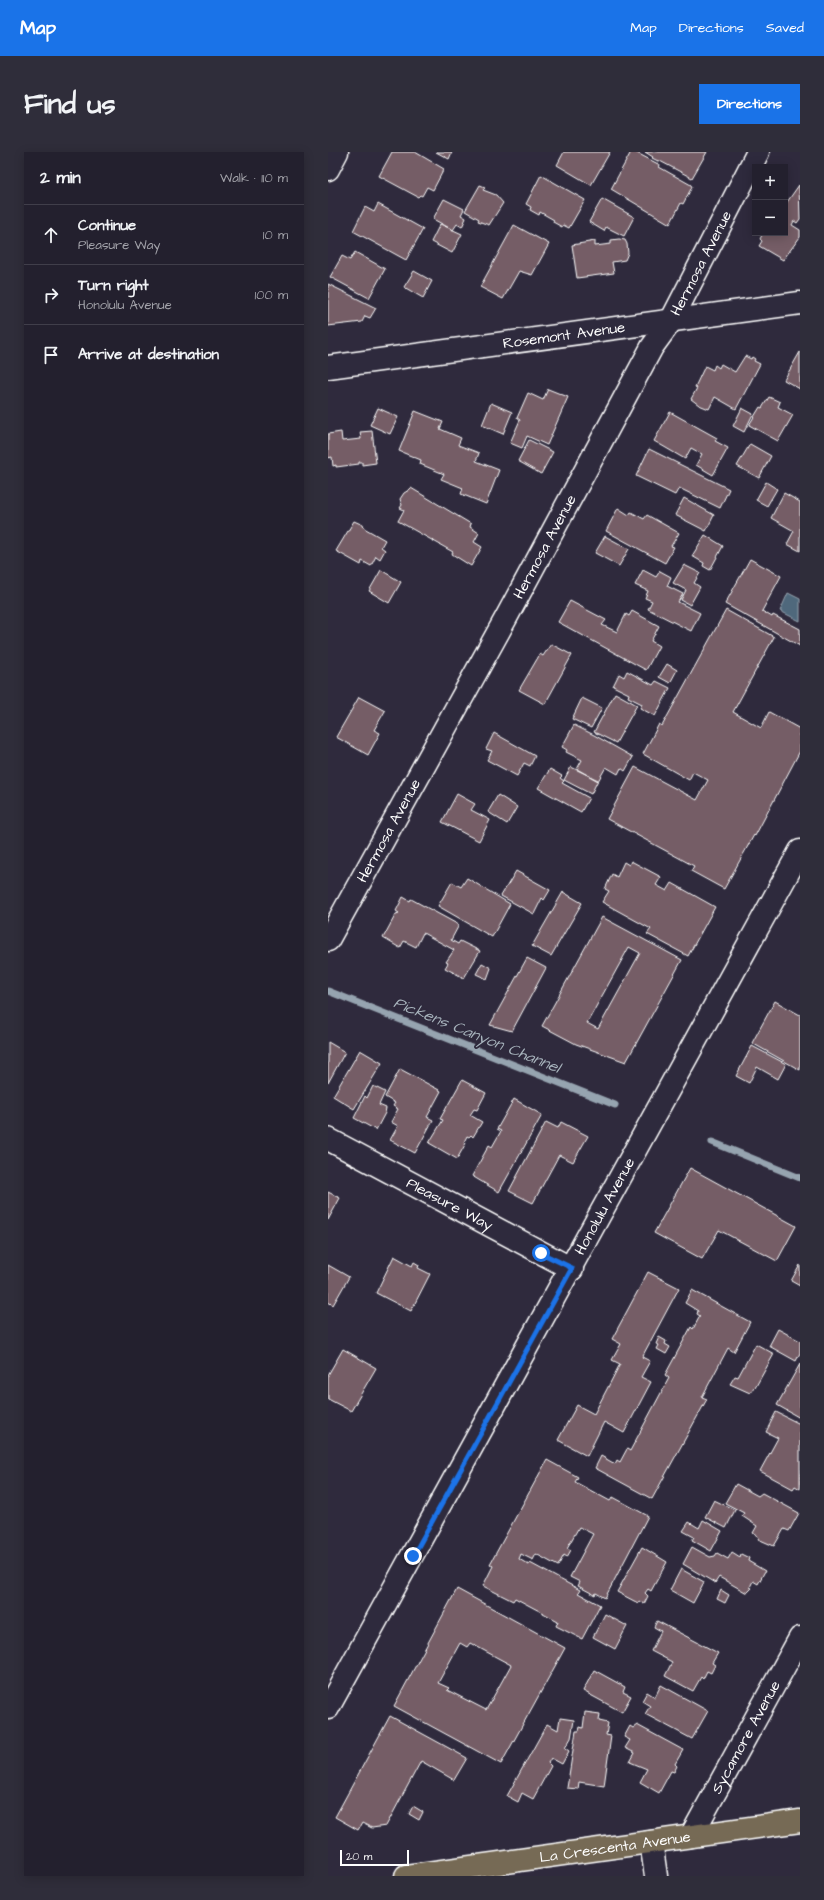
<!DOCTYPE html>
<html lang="en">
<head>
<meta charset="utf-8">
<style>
	:root { --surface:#23202e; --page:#2f2d3a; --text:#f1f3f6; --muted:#a3a3aa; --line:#403e4a; --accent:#1a73e8 }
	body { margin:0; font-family:"Architects Daughter",sans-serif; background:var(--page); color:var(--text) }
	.controls { position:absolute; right:12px; top:12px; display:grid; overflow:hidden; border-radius:0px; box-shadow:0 2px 10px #0003 }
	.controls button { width:36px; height:36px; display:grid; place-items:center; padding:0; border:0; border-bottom:1px solid var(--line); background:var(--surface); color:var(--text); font:20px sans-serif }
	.scale { position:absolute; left:12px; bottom:10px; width:69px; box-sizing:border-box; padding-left:4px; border:2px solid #fff; border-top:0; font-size:11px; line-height:14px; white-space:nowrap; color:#fff; -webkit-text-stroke:3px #2f2a3d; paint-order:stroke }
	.stop { position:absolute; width:12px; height:12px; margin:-9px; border:3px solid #1a73e8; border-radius:50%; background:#fff }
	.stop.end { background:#1a73e8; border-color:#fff; box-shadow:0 1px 4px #0008 }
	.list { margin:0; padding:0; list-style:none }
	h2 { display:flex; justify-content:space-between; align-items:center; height:52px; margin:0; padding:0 16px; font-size:17px }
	h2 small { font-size:13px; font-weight:400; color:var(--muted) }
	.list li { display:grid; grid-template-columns:26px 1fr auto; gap:12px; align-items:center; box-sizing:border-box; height:60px; padding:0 16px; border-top:1px solid var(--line) }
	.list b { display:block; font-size:15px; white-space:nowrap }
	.list p { margin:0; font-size:13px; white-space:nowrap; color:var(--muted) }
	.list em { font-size:13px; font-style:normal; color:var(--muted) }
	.icon { flex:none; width:22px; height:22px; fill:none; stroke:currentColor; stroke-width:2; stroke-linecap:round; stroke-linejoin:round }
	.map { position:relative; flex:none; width:472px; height:1724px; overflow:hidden; border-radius:0px }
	header { display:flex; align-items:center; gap:24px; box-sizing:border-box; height:56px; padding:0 20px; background:var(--accent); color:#fff }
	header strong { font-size:19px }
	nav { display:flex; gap:22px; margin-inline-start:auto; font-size:14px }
	.intro { display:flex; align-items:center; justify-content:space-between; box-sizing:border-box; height:96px; padding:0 24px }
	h1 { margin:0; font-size:28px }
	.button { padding:10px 18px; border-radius:0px; background:var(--accent); color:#fff; font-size:14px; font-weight:700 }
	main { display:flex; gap:24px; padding:0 24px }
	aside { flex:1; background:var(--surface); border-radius:0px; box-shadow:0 2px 10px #0003 }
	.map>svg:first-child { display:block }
	.water { fill:#50687b; stroke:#96a4b0 }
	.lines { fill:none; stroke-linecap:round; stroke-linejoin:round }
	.stream { stroke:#96a4b0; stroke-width:7 }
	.building { fill:#755d66; stroke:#fff; fill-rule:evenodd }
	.minor-casing { stroke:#fff; stroke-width:25 }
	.major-casing { stroke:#fff; stroke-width:25 }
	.minor { stroke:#2f2a3d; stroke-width:22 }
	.major { stroke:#766a54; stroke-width:22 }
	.route { stroke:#1a73e8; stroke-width:5 }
	.labels { text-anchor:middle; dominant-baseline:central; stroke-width:3.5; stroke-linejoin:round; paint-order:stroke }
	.street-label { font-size:15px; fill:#fff; stroke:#2f2a3d }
	.water-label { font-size:16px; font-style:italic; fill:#a8b4bd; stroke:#2f2a3d }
</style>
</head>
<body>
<header>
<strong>Map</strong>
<nav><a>Map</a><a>Directions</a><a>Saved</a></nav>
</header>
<div class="intro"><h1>Find us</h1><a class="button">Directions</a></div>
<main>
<aside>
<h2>2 min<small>Walk · 110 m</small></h2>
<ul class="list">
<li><svg class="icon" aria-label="ahead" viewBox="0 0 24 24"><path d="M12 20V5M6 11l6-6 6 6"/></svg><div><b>Continue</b><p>Pleasure Way</p></div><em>10 m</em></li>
<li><svg class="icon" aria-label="right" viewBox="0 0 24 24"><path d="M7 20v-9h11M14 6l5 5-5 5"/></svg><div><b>Turn right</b><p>Honolulu Avenue</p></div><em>100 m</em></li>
<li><svg class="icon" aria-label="arrive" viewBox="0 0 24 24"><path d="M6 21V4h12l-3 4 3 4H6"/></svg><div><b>Arrive at destination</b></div></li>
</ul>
</aside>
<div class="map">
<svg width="472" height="1724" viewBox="0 0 472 1724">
	<rect width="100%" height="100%" fill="#2f2a3d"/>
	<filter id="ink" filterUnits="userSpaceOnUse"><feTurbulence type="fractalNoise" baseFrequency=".025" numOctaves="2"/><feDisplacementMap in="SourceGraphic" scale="8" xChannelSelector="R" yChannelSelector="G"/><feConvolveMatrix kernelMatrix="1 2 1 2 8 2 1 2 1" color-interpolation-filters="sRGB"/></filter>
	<g filter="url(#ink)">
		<path class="water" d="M460,441l12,6v22l-20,-10z"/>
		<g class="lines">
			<path class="stream" d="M0,839l287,114
				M384,990l88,36"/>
		</g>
		<path class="building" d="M64,0h23l29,17 -11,21 -6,-3 -5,9 -2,-1 -2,2 -39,-21z
			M108,0h16l-3,7z
			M236,0h46l-19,33 -34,-20z
			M303,0h4l25,13 -1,2 32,18 1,2 -9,17 -2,-1 -11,21 -59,-35z
			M317,0h62l-15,26 -34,-18v1l-6,-3 1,-1z
			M213,23l44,25 -16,28 -6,-3 -1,2 -9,-5 1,-2 -14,-8 -1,3 -9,-5 1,-3 -5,-3z
			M152,33l5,2 -2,3 13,5 7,8 -14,22 -11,-4 1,-2 -14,-8z
			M471,33l1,34 -3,4 -3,-2 -2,4 8,5v7l-17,23 -24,-14 3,-5 -2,-2 3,-6h22v-28z
			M116,47l20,10 -3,6 5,3 -4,9 -5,-3 -4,6 -20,-11z
			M274,47l32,18 -10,19 -18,-9 -2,4 -15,-9z
			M50,52l45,25 -17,31 -53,-29 12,-24 9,5z
			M112,72l22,10 -10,19 -21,-11z
			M186,73l35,19 -17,31 -13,-4 -16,28 -23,-12z
			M291,87l6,1 2,4 1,9 -3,7 -13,2 2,11 -37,5 -5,-33 23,-4v5l16,-2v-4z
			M27,100l30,17 -16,29 -39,-21 12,-21 8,4z
			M86,119l18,10 -9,17 -19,-11z
			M0,132l48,24 -6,10 -5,-2 -3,6 -34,4z
			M472,200v37l-16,-9z
			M417,204l6,3 1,-2 3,2 -1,2 6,3 -24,45 -21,-12 -6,12 -10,-4 -8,-6 6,-11 -2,-1 10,-21 8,4 2,-5 4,3 2,-4 14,8z
			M220,237l20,8 -21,48 -20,-9 -5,12 -12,-5 10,-23 -3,-2 11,-25 15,7z
			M441,245l11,5 -2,5 15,8 -15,26 -29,-16 11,-18 2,1z
			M163,251l21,9 -9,22 -21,-9z
			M50,256l20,9 -8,17 -20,-9z
			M414,256l11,6 -9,18 -11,-6z
			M87,259l28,11 -3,7 21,9 -3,7 21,8 -3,8 23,9 -13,34 -25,-10 2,-6 -22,-9 3,-5 -24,-10 1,-4 -22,-9z
			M342,260l47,26 -2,3 13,7 -15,27 -17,-10 6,-11 -11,-6 -6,11 -31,-18z
			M44,279l4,32 -14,2v-3h-3v2l-23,3v-2l-3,1 -1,-9 -4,1v-24l13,-2 1,9 19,-2 -1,-7z
			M201,288l24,12 -12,22 -23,-13z
			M422,292l21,12 -12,22 -22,-12z
			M321,297l80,40 -9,19 -41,-20 -4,7 -39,-19z
			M438,330l11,7 -10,17 -11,-6z
			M83,336l60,36 -1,3 9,6 -5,9 8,5 -11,19 -19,-12 1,-2 -55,-31 6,-11 -4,-2 2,-3 -2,-6 4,-6 5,-3z
			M456,341l16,9v49l-13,-7 7,-13 -23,-13z
			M356,346l30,17 -8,16 -31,-16z
			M290,356l11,7 2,-3 13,7 3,-4 32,18 -8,13 3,1 -9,16 -59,-32z
			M26,369l9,4 1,3 21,12 -4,7 4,3 -5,9 -4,-3 -5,10 -9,-5 -1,4 -25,-14z
			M377,383l18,11 -13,24 -7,-4 1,-3 -12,-7z
			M277,384l24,13 -10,17 -24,-13z
			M422,407l31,17 -19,35 10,6 1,-2 27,14v17l-75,-42z
			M356,413l16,8 -6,10 6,4 -10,18 -9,-5 5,-10 -13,-7z
			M53,418l20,12 -12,21 -20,-12z
			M315,418l13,7 4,-6 11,6 -4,9 16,8 -5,8 22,11 -9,18 -43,-22 4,-8 -7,-3 3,-7 -13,-6z
			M242,449l36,19 -4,5 15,7 9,-18 3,2 3,-5 27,15 -8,15 8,5 -13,24 -88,-48z
			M398,458l48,27 -41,75 28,16 8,-16 31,17v22l-45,85 -1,-1 -30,54 -33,-18 3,-5 -87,-47 28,-52 62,33 11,-20 -15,-8 -4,8 -46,-26 16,-30 3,2z
			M223,492l21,11 -27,49 -26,-14 21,-36 3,2z
			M339,512l10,6 -7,13 -11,-6z
			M299,519l26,14 3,-4 14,7 -15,28 -15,-8 2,-4 -14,-7 1,-3 -16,-8 6,-12 5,3z
			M287,541l22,12 -21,38 -22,-11z
			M31,545l26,14 -11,19 6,3 -12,22 -32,-18z
			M254,546l20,10 -11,20 -19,-9z
			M246,573l20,10 39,22 -8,14 -4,-3 -3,6 -12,-7 -8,14 -21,-12 5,-9 -16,-8 1,-2 -5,-3z
			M166,581l41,23 -5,10 -6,-3 -7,13 -30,-16 5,-9 -6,-2z
			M243,615l27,13 -7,14 -27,-14z
			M222,617l12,7 -2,2 4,3 -2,2 27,15 -8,14 -43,-24z
			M129,642l18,10 -4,6 19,10 -11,21 -37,-19z
			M170,643l19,12 -10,17 -19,-12z
			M303,709l30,16 -5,8 11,6 5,-8 43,24 -27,49 -41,-22 4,-5 -49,-27 7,-11 -4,-2 7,-15 5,3 7,-15 5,3z
			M188,719l34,19 -6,10 -2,-2 -8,16 -33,-18z
			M139,726l43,26 -18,33 -54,-31 14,-24 9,5z
			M235,740l19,11 -31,53 -19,-10z
			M75,745l7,4 1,-2 48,26 -8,15 7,4 2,-3 20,10 -16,27 -19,-10 3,-5 -2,-1 8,-12 -31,-17 -7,14 -12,-6 -4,7 -17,-10 13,-24 3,-1 -3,-2z
			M274,765l80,43 -56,102 -50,-18 -34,-18zM301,795l11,6 -42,76 -11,-6z
			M199,806l19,10 -34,63 -22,-6z
			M154,811l9,5 -4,11 -11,-5z
			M447,849l25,14v55l-48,-27z
			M0,890l17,10 -17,31z
			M424,894l34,18 -8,15 -21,-12 -8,16 -13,-7z
			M32,898l22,13 -28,46 -21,-13z
			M72,917l41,22 -14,26 6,3 -18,33 -25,-13 8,-14 -7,-4 7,-13 -5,-3 2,-3 -10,-6z
			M134,928l24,13 -9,17 -3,-1 -4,6 12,7 -9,15 -2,-2 -2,2 -2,-1 -3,6 2,1 -9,16 -28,-16 14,-23 -3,-1z
			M45,934l12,6 -6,13 7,3 -1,5 -9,17 -22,-12 11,-22 2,2z
			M186,947l28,16 -43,77 -27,-16 17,-31 3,2 9,-16 -4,-2z
			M218,970l12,6 3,-6 27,14 -15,26 -14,-7 -26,48 -24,-12z
			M362,1016l106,58 -19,35 -58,-31 -17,29 -48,-26z
			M0,1040l12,6 -12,22z
			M66,1104l18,10 2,-4 5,3 -1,3 12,6 -19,37 -35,-18z
			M0,1113l21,12 -16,28 -5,-3z
			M472,1113v21l-9,-5z
			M320,1120l31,16 -37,69 8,4 -9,16 10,5 -27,51 -20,-11 -17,34 -29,-16 19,-35 17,9 26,-50 -8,-4 9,-16 -9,-5z
			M364,1138l58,32 -16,30 -6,-4 -26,49 5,2 -55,100 -57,-31 6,-12 14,8 2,-4 3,2 7,-13 3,2 39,-73 -4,-3 26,-48 2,2 7,-13 -3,-2 1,-3 -13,-8z
			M450,1177l22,12v12l-4,8 -27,-15z
			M331,1185l7,4 -1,3 5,3 -4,7 -9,-5 2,-4 -3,-1z
			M428,1192l18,10 -19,34 -1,-1 -4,6 -20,-9 5,-8 3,1z
			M15,1197l33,19 -25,43 -23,-12v-24z
			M472,1212v54l-23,-13z
			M448,1260l24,12v65l-5,-3 -2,3 -33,-18 18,-33 -12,-6z
			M219,1308l31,17 -3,5 35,19 3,-4 35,19 -43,82 -9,-5 -1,2 -17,-9 2,-4 -10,-5 23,-43 -14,-7 -12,21 4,2 -4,7 -3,-2 -6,11 -22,-12 -3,6 -12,-6 -2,5 10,6 1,-2 50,27 -2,3 22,12 -18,34 -26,-13 2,-5 -43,-23 -2,3 -30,-15 10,-20 -3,-2z
			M408,1332l22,12 4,-3 37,20 -10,18 -5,-2 -10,17 -16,-7 1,-2 -6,-4 4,-7 -15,-10 2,-3 -19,-10z
			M386,1348l21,10 -9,18 -21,-11z
			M375,1368l19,11 -11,20 -19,-11 2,-3 -11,-6 6,-9 10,6z
			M314,1395l25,15 -16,29 -3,-2 -3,4 3,3 -4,8 -5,-3 -1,2 -21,-11z
			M364,1395l18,10 5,-1 2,-3 11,6 4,-7 8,5 1,-3 8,4 -1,3 17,10 -7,13 -5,-3 -3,6 2,1 -5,5 -28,-16 -4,6 -32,-19z
			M353,1417l23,13 -11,21 -23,-13z
			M129,1437l108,59 -64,116 -107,-58zM132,1491l7,4 3,-4 41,22 -25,45 -39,-20 2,-2 -11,-5z
			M393,1438l8,5 -4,8 -8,-4z
			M277,1462l22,12 -12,23 -22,-12z
			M329,1469l61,32 -6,10 3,2 -4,8 -4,-2 -4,8 -2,-2 -8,14 -28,-15 7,-14 -21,-11 10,-20 -7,-4z
			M266,1518l31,17 -2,5 8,4 -9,16 -39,-21z
			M333,1533l47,26 -16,28 -47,-25 5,-8 -8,-5 5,-9 8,5z
			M257,1560l15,2 -1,7 9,2 -2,12 5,1 -7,50 -25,-4 -1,7 -11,-1 9,-57h3l1,-4 3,1z
			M62,1564l77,42 -13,22 -33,-19 -35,65 -14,2 -10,-5 -4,7 -23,-13z
			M232,1566l14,2 -3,18 -6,10 4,3 -7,13 -11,-6 -3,5 3,3 -18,33 -11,-6 -4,9 -11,-6 40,-72 11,6z
			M309,1573l46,25 -8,14 2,2 -3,6 -3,-1 -12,22 -19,-11 7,-13 -17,-7 5,-9 -10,-5 5,-8 -6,-3 6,-11 3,2z
			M85,1654l10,6 -4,8 -10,-6z"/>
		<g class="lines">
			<defs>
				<g id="minor">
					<path d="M0,17l9,-17"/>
					<path id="s1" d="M0,215l472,-64"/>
					<path id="s2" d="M0,788l178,-322 146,-271 19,-26 87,-169"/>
					<path id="s3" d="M0,987l244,130"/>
					<path id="s4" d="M0,1556l472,-857"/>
					<path id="s5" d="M363,1684l109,-198"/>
					<path d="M323,1690l5,34"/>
				</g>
				<g id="major">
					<path id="s6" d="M78,1724l394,-55"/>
				</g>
			</defs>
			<use href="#minor" class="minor-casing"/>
			<use href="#major" class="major-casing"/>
			<use href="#minor" class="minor"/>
			<use href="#major" class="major"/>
		</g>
	</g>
	<g class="lines" filter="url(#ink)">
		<path class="route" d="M85,1404l159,-288 -31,-15"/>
	</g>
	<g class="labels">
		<g class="street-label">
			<text stroke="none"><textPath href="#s2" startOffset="773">Hermosa Avenue</textPath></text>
			<text stroke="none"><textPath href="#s1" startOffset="238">Rosemont Avenue</textPath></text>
			<text stroke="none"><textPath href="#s2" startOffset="449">Hermosa Avenue</textPath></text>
			<text stroke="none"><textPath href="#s2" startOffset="125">Hermosa Avenue</textPath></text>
			<text stroke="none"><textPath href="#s3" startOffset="138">Pleasure Way</textPath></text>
			<text stroke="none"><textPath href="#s4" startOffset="573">Honolulu Avenue</textPath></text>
			<text stroke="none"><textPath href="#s5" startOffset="113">Sycamore Avenue</textPath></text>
			<text stroke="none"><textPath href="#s6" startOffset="211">La Crescenta Avenue</textPath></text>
		</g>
		<g class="water-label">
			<text transform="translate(149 883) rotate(22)">Pickens Canyon Channel</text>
		</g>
	</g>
</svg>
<div class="controls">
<button>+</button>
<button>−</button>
</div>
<div class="scale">20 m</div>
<div class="stop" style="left:213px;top:1101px"></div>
<div class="stop end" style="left:85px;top:1404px"></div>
</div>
</main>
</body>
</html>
